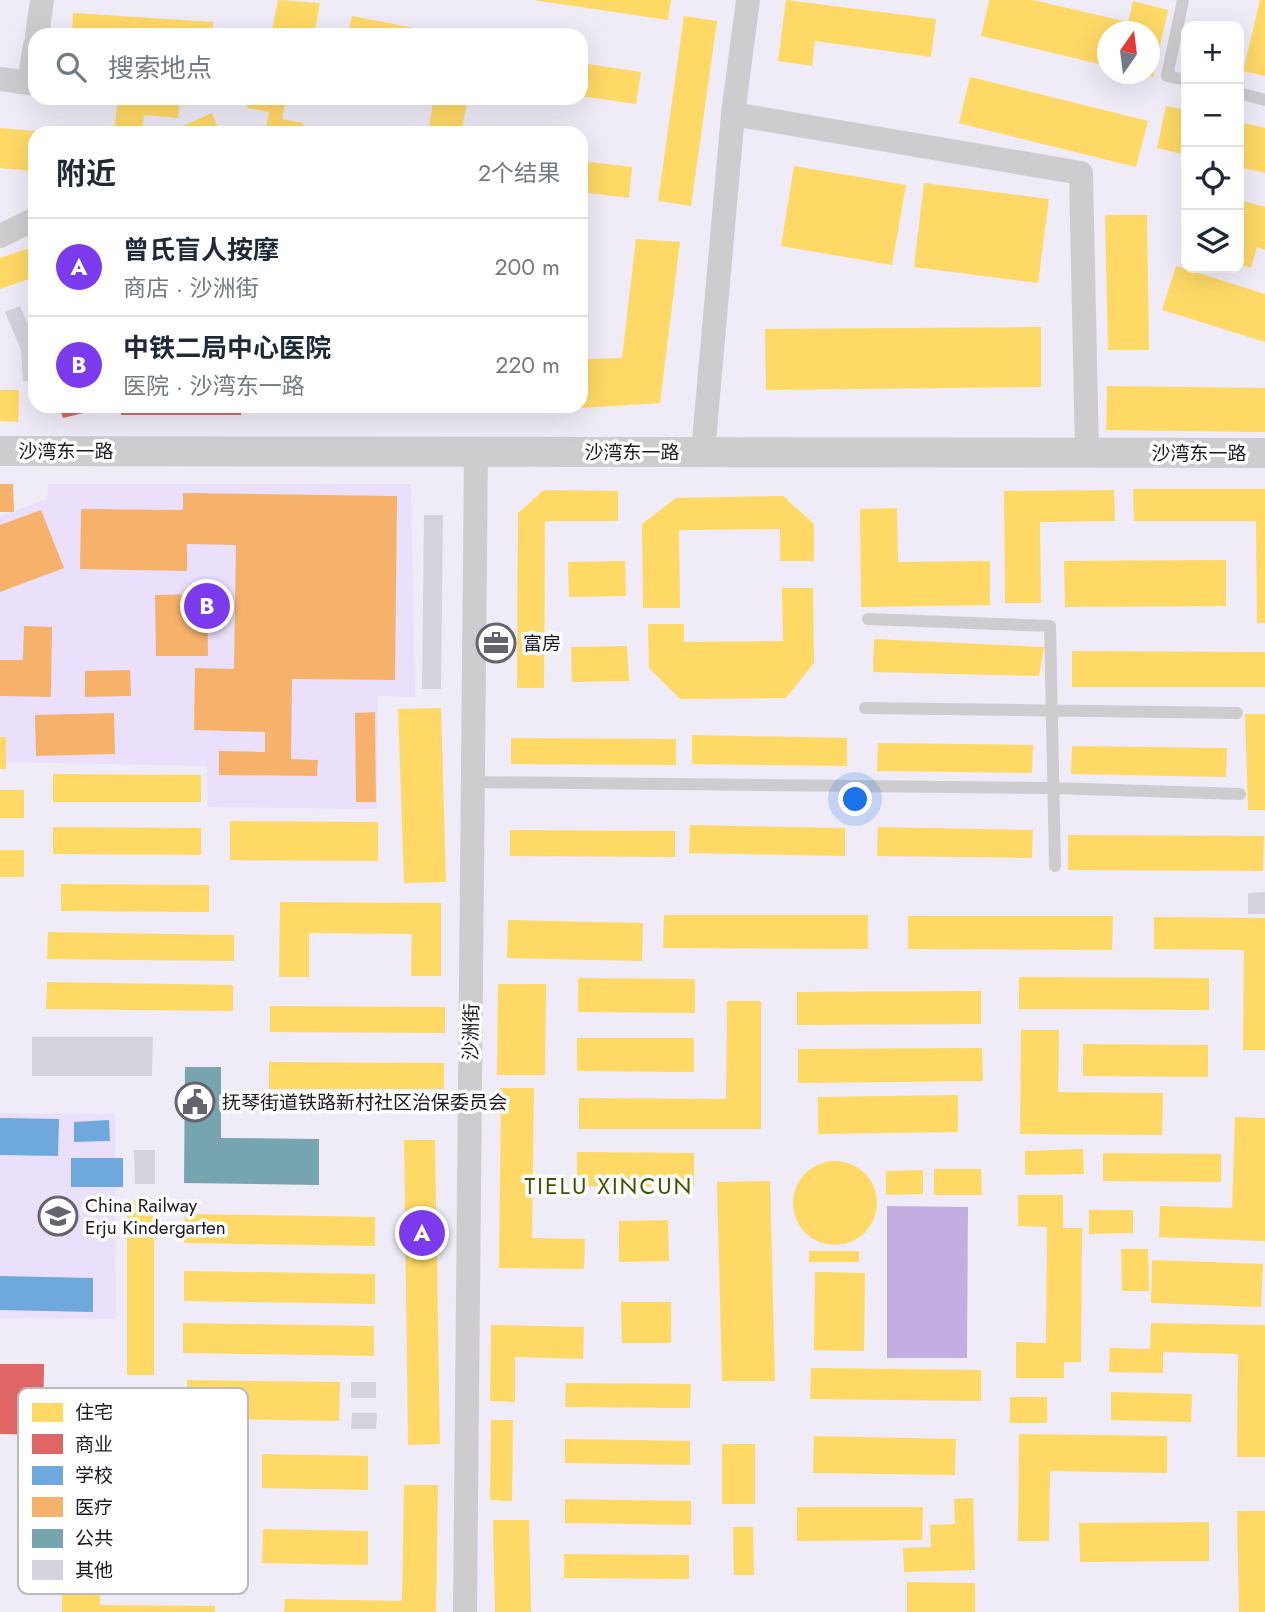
<!DOCTYPE html>
<html lang="zh">
<head>
<meta charset="utf-8">
<style>
	:root { --surface:#fff; --page:#f2f2f3; --text:#1f2937; --muted:#747a83; --line:#e0e1e3; --accent:#7c3aed }
	body { margin:0; font-family:Jost,"Noto Sans SC",sans-serif; background:var(--page); color:var(--text) }
	.controls { position:absolute; right:21px; top:21px; display:grid; overflow:hidden; border-radius:14px; box-shadow:0 7px 28px #0002 }
	.controls button { width:63px; height:63px; display:grid; place-items:center; padding:0; border:0; border-bottom:2px solid var(--line); background:var(--surface); color:var(--text); font:35px sans-serif }
	.compass { position:absolute; left:1097px; top:21px; width:63px; height:63px; border-radius:50%; background:var(--surface); box-shadow:0 7px 28px #0002; rotate:14deg }
	.you { position:absolute; left:856px; top:800px; width:24px; height:24px; margin:-18px; border:5px solid #fff; border-radius:50%; background:#1a73e8; box-shadow:0 0 0 10px #1a73e833 }
	.badge { display:grid; place-items:center; width:46px; height:46px; border-radius:50%; background:var(--accent); color:#fff; font-size:23px; font-weight:700 }
	.pin { position:absolute; translate:-50% -50%; border:4px solid #fff; box-shadow:0 2px 7px #0006 }
	.list { margin:0; padding:0; list-style:none }
	h2 { display:flex; justify-content:space-between; align-items:center; height:91px; margin:0; padding:0 28px; font-size:30px }
	h2 small { font-size:23px; font-weight:400; color:var(--muted) }
	.list li { display:grid; grid-template-columns:46px 1fr auto; gap:21px; align-items:center; box-sizing:border-box; height:98px; padding:0 28px; border-top:2px solid var(--line) }
	.list b { display:block; font-size:26px; white-space:nowrap }
	.list p { margin:0; font-size:23px; white-space:nowrap; color:var(--muted) }
	.list em { font-size:23px; font-style:normal; color:var(--muted) }
	.icon { flex:none; width:38px; height:38px; fill:none; stroke:currentColor; stroke-width:2; stroke-linecap:round; stroke-linejoin:round }
	.map { position:relative; flex:none; width:1265px; height:1612px; overflow:hidden }
	.search { position:absolute; background:var(--surface); box-shadow:0 7px 28px #0002; left:28px; top:28px; width:560px; height:77px; display:flex; align-items:center; gap:18px; box-sizing:border-box; padding:0 24px; border-radius:21px; color:var(--muted); font-size:26px }
	.panel { position:absolute; background:var(--surface); box-shadow:0 7px 28px #0002; left:28px; top:126px; width:560px; height:287px; border-radius:21px }
	.map>svg:first-child { display:block }
	.built { fill:#eae0fb }
	.water { fill:#c2aee1 }
	.homes { fill:#ffd966 }
	.shops { fill:#e06666 }
	.schools { fill:#6fa8dc }
	.health { fill:#f6b26b }
	.public { fill:#76a5af }
	.building { fill:#d7d3de }
	.lines { fill:none; stroke-linecap:round; stroke-linejoin:round }
	.service { stroke:#cfccd0; stroke-width:12 }
	.minor { stroke:#cfccd0; stroke-width:24 }
	.tertiary { stroke:#cfccd0; stroke-width:30 }
	.labels { text-anchor:middle; dominant-baseline:central; stroke-width:7; stroke-linejoin:round; paint-order:stroke }
	.street-label { font-size:19px; fill:#1d1924; stroke:#fff }
	.poi-label { font-size:19px; fill:#1d1924; stroke:#fff; text-anchor:start }
	.quarter-label { font-size:23px; letter-spacing:2px; fill:#435200; stroke:#fff }
	.key { fill:#fff; stroke:#bbbabd; stroke-width:2 }
	.key-label { font-size:19px; fill:#1d1924 }
</style>
</head>
<body>
<div class="map">
<svg width="1265" height="1612" viewBox="0 0 1265 1612">
	<rect width="100%" height="100%" fill="#efecf7"/>
	<path class="built" d="M48,484h363l4,213 -37,-1 -1,113 -169,-2 -1,-41 -201,-4 -6,-14v-232l47,-17z
		M0,1113l115,1 1,205 -116,-1z"/>
	<path class="water" d="M887,1206l81,1 -1,151h-80z"/>
	<path class="homes" d="M278,0l42,3 -6,32h-43z
		M533,0h138l-3,20z
		M786,0l150,19 -5,38 -116,-16 -3,25 -34,-5z
		M989,0h44l95,22 5,-21 35,9 -15,67 -9,-2 6,-1v-42h-42v34l-127,-30z
		M1260,0h5v76l-22,-5z
		M73,13l140,9 -1,13h-140z
		M352,16l93,18v1h-97z
		M684,16l33,5 -26,185 -33,-5z
		M581,63l60,9 -5,32 -55,-8z
		M970,77l178,44 -12,46 -177,-44z
		M118,98h62l-2,20 -34,-3 -2,18h-28z
		M249,98h37l-4,21 21,4 -1,10h-37l4,-21 -22,-4z
		M434,98h34l-7,35h-33z
		M1166,106l20,4v45l-29,-7z
		M212,113l8,20h-44l-2,-3z
		M1239,122l26,6v45l-26,-6z
		M0,128l35,3v40l-35,-3z
		M581,161l51,6 -3,31 -48,-6z
		M794,166l112,19 -14,80 -111,-19z
		M924,183l125,16 -11,84 -124,-16z
		M1239,200l26,7v43l-8,-3 -6,21 -12,-4z
		M1105,215h42l2,135h-41z
		M636,239l44,3 -20,161 -79,5v-49l41,-1z
		M35,246v31l-35,12v-31z
		M1176,266l89,28v48l-103,-32z
		M1041,327v60l-275,3 -1,-61z
		M1107,386l158,2v44l-159,-2z
		M0,390h19l-1,32 -18,-1z
		M421,406h109v6l-109,1z
		M1133,489h132v134h-8l-1,-102h-122z
		M544,490l74,1v30h-73l-1,167h-27l1,-175z
		M1114,490l1,31 -75,1 1,81h-36l-1,-112z
		M783,496l31,28v37h-34v-32l-101,1 1,78h-37l-1,-84 34,-26z
		M897,508l1,54 92,-1v44l-129,2 -1,-98z
		M1226,560v46l-161,1 -1,-46z
		M625,561l1,35 -57,1 -1,-35z
		M782,588h31l1,75 -28,35 -106,1 -31,-31 -1,-44h36v18l99,-1z
		M874,639l170,8 -5,29 -166,-4z
		M627,646l2,35 -57,1 -1,-35z
		M1072,651l193,1v35h-193z
		M441,708l5,174 -42,1 -6,-174z
		M1245,714h20v96h-17z
		M692,735l155,3v28l-155,-2z
		M0,737h6v32h-6z
		M511,738l165,1v26l-165,-1z
		M878,743l155,2 -1,28 -155,-2z
		M1072,746l155,2 -1,29 -155,-3z
		M53,774l148,1v27h-148z
		M0,790h24v28h-24z
		M230,821l148,1v39l-148,-1z
		M690,825l155,3v28l-156,-3z
		M53,827l148,1v27l-148,-1z
		M878,827l155,3 -1,28 -155,-2z
		M510,830l165,1v26l-165,-1z
		M1068,835l196,1 -1,35 -195,-1z
		M0,850h24v27h-24z
		M61,884l148,1v27l-148,-1z
		M280,902l161,1v73h-30l1,-42 -103,-1v44h-30z
		M664,915h204v34l-205,-1z
		M908,916h205l-1,34 -204,-1z
		M1154,917l111,1v132h-22l1,-100 -90,-1z
		M508,920l135,3 -1,38 -135,-3z
		M48,932l186,3v26l-187,-2z
		M1019,977l190,1v32l-190,-1z
		M578,978l117,1v34l-117,-1z
		M47,982l186,3v26l-187,-2z
		M498,984h48l-1,91h-48z
		M981,991v33l-184,1v-33z
		M727,1001h34v128h-182v-31l147,1z
		M270,1006l175,1v26l-175,-1z
		M1021,1030h38l-1,62 105,1 -1,42 -142,-1z
		M577,1038h117v34l-117,-1z
		M1083,1044l125,1v32l-125,-1z
		M982,1048l1,33 -185,2v-34z
		M269,1062l175,1v26h-175z
		M501,1088h33l-2,150 53,1 -1,30 -85,-1z
		M958,1095v37l-140,2v-37z
		M1235,1117l30,1v123l-106,-4 1,-31 72,2z
		M404,1140h31l5,304 -32,1z
		M1083,1149l1,25 -59,1v-24z
		M577,1152l117,1v34l-117,-1z
		M1103,1153l118,1v28l-118,-1z
		M793 1203a42 42 0 1 1 84 0a42 42 0 1 1-84 0Z
		M934,1169h47l1,26h-48z
		M923,1170v24l-37,1v-24z
		M770,1181l5,200h-53l-5,-199z
		M1018,1195h45v33h19l-1,134h-17v16h-48v-36l30,1 1,-116 -29,-1z
		M154,1200v175h-27v-174z
		M1089,1210h44v23l-44,1z
		M185,1214l190,3v29l-191,-3z
		M668,1220l1,41 -50,1v-41z
		M1121,1249h27l1,42h-27z
		M809,1251h50v11h-50z
		M1152,1260l111,4 -2,43 -110,-4z
		M184,1271l191,3v30l-191,-3z
		M815,1272l50,1 -1,78 -50,-1z
		M621,1302h50v41h-49z
		M183,1323l191,3v30l-191,-3z
		M1151,1323l114,2v132h-28l1,-103 -75,-2v21l-54,-1 1,-24 40,1z
		M491,1325l93,2 -1,32 -68,-2v45l-25,-1z
		M811,1368l170,2v31l-171,-2z
		M187,1380l153,2 -1,39 -119,-2 -1,71 -34,-1z
		M566,1383l125,1 -1,24 -125,-1z
		M1111,1392l81,2 -1,28 -80,-2z
		M1010,1397h37v26h-37z
		M491,1420h22l-1,81 -22,-1z
		M1019,1434l148,2v37l-117,-2 -1,70h-31z
		M814,1436l142,3 -1,36 -142,-2z
		M565,1439l125,2v24l-125,-2z
		M722,1444h33v60h-33z
		M262,1454l106,2v34l-106,-2z
		M63,1484h37v121l115,1v6h-153z
		M404,1485h34l-2,127h-152l1,-13 117,2z
		M973,1498l2,72 -71,2 -1,-24 28,-1 -1,-22 25,-1 -1,-25z
		M565,1499l126,2v24l-126,-2z
		M797,1507h126l-1,33 -125,1z
		M1237,1511h28v101h-26z
		M493,1520h36l2,92h-36z
		M1209,1522v39l-129,1 -1,-39z
		M733,1527h20l1,48h-20z
		M263,1529l105,2v34l-106,-2z
		M564,1554l125,1v24l-125,-1z
		M907,1582l68,1v29h-68z"/>
	<path class="shops" d="M59,406h49v1l-45,11z
		M121,406h120v9h-120z
		M0,1364h44l-1,71 -43,-1z"/>
	<path class="schools" d="M0,1118l59,1 -1,37 -58,-1z
		M109,1120l1,21 -36,1v-20z
		M71,1158h52v29h-52z
		M0,1276l93,2v34l-93,-2z"/>
	<path class="health" d="M0,484h13l1,28h-14z
		M183,493l214,3 -2,184 -103,-1 -1,80 27,1 -1,16 -98,-1v-24l46,1v-20l-71,-2 1,-62 39,1 2,-124 -49,-1v27l-107,-2 1,-60 102,1z
		M41,510l23,58 -64,24v-67z
		M207,594l1,62h-52l-1,-61z
		M24,626l28,1 -1,70 -51,-1v-36h23z
		M130,670l1,26 -46,1v-26z
		M375,712l1,90h-20l-1,-89z
		M114,713l1,41 -79,2 -1,-41z"/>
	<path class="public" d="M185,1067h36v71l98,1v46l-135,-2z"/>
	<path class="building" d="M20,306l15,35v40h-12l-2,-31 -16,-38z
		M424,515h19l-2,174h-19z
		M1265,892v22h-17v-21z
		M32,1037h121l-1,39h-120z
		M134,1150h21v34h-20z
		M351,1382h25v16h-25z
		M352,1413h25l-1,16h-25z"/>
	<g class="lines">
		<path class="service" d="M1183,0l-16,76 19,4
			M1239,93l26,7
			M868,619l182,7 5,240
			M865,708l372,5
			M473,782l579,6 188,6"/>
		<path class="minor" d="M37,35l5,-35
			M0,79l29,4 6,-38
			M733,114l348,59 6,280
			M0,236l29,-14
			M703,452l30,-338 15,-114
			M465,1612l11,-1160"/>
		<path class="tertiary" d="M0,451l1265,2"/>
	</g>
	<defs>
		<symbol id="office-ring" viewBox="-11 -11 22 22"><circle r="9.5" fill="#fff" stroke="#66636e" stroke-width="1.5"/><path d="M-6-3h4V-5.5h4V-3h4V5H-6ZM-1-4.5V-3h2v-1.5ZM-6 0V1H6V0Z" fill="#66636e"/></symbol>
		<symbol id="civic-ring" viewBox="-11 -11 22 22"><circle r="9.5" fill="#fff" stroke="#66636e" stroke-width="1.5"/><path d="M-.6-6.5H3V-4.5H.6V-3L4-1V1h2V6H-6V1h2V-1L-.6-3ZM-1.2 2.5V6h2.4V2.5Z" fill="#66636e"/></symbol>
		<symbol id="school-ring" viewBox="-11 -11 22 22"><circle r="9.5" fill="#fff" stroke="#66636e" stroke-width="1.5"/><path d="M0-5L7-2L0 1L-7-2ZM-4 1L0 2.5L4 1V4Q0 6-4 4Z" fill="#66636e"/></symbol>
	</defs>
	<g fill-rule="evenodd">
		<use href="#office-ring" x="474" y="621" width="44" height="44"/>
		<use href="#civic-ring" x="173" y="1080" width="44" height="44"/>
		<use href="#school-ring" x="36" y="1194" width="44" height="44"/>
	</g>
	<g class="labels">
		<g class="street-label">
			<text x="66" y="451">沙湾东一路</text>
			<text x="632" y="452">沙湾东一路</text>
			<text x="1199" y="453">沙湾东一路</text>
			<text transform="translate(471 1032) rotate(-89)">沙洲街</text>
		</g>
		<g class="poi-label">
			<text x="523" y="643">富房</text>
			<text x="222" y="1102">抚琴街道铁路新村社区治保委员会</text>
			<text x="85" y="1205">China Railway<tspan x="85" dy="22">Erju Kindergarten</tspan></text>
		</g>
		<g class="quarter-label">
			<text x="609" y="1186">TIELU XINCUN</text>
		</g>
	</g>
	<rect x="18" y="1388" width="230" height="206" rx="10" class="key"/>
	<rect x="32" y="1403" width="31" height="19" fill="#ffd966"/>
	<rect x="32" y="1434" width="31" height="20" fill="#e06666"/>
	<rect x="32" y="1466" width="31" height="19" fill="#6fa8dc"/>
	<rect x="32" y="1497" width="31" height="20" fill="#f6b26b"/>
	<rect x="32" y="1529" width="31" height="19" fill="#76a5af"/>
	<rect x="32" y="1560" width="31" height="20" fill="#d7d3de"/>
	<g class="key-label">
		<text x="75" y="1419">住宅</text>
		<text x="75" y="1451">商业</text>
		<text x="75" y="1482">学校</text>
		<text x="75" y="1514">医疗</text>
		<text x="75" y="1545">公共</text>
		<text x="75" y="1577">其他</text>
	</g>
</svg>
<div class="controls">
<button>+</button>
<button>−</button>
<button><svg class="icon" aria-label="locate" viewBox="0 0 24 24"><circle cx="12" cy="12" r="6"/><path d="M12 2v4M12 18v4M2 12h4M18 12h4"/></svg></button>
<button><svg class="icon" aria-label="layers" viewBox="0 0 24 24"><path d="M12 4l9 5-9 5-9-5zM3 14l9 5 9-5"/></svg></button>
</div>
<svg class="compass" viewBox="-18 -18 36 36"><path d="M0-13l5 13h-10z" fill="#e53935"/><path d="M0 13l5-13h-10z" fill="#747a83"/></svg>
<div class="you"></div>
<div class="pin badge" style="left:422px;top:1233px">A</div>
<div class="pin badge" style="left:207px;top:606px">B</div>
<div class="search"><svg class="icon" aria-label="search" viewBox="0 0 24 24"><circle cx="10" cy="10" r="6"/><path d="M15 15l6 6"/></svg>搜索地点</div>
<section class="panel">
<h2>附近<small>2个结果</small></h2>
<ul class="list">
<li><span class="badge">A</span><div><b>曾氏盲人按摩</b><p>商店 · 沙洲街</p></div><em>200 m</em></li>
<li><span class="badge">B</span><div><b>中铁二局中心医院</b><p>医院 · 沙湾东一路</p></div><em>220 m</em></li>
</ul>
</section>
</div>
</body>
</html>
